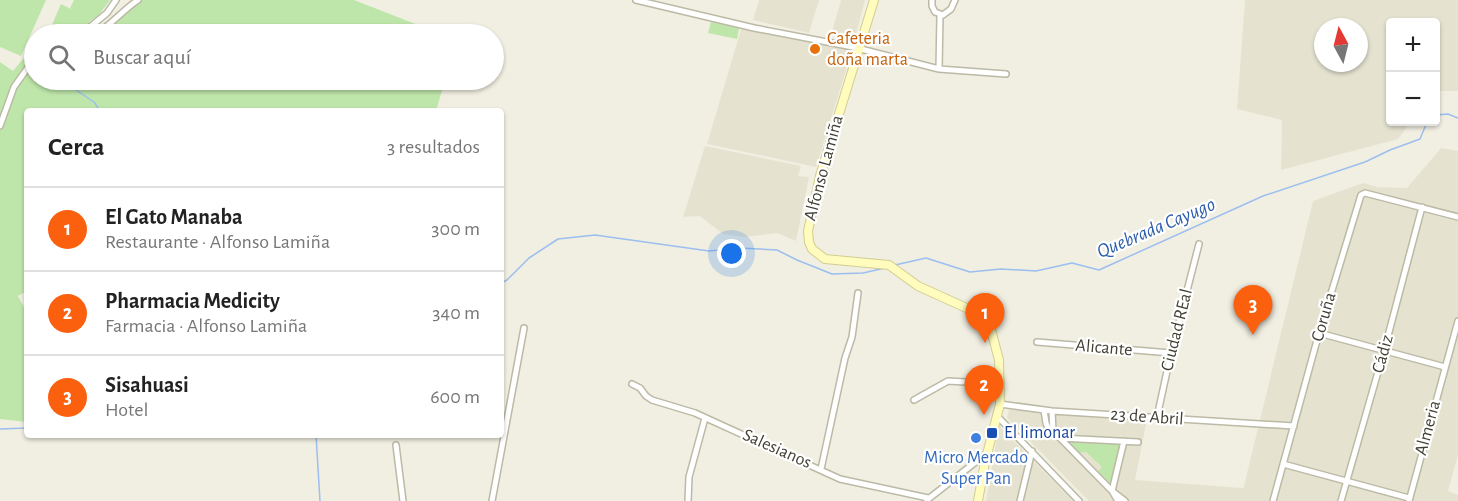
<!DOCTYPE html>
<html lang="es">
<head>
<meta charset="utf-8">
<style>
	:root { --surface:#fff; --page:#f2f2f2; --text:#222; --muted:#767676; --line:#e0e0e0; --accent:#fb600f }
	body { margin:0; font-family:"Alegreya Sans",sans-serif; background:var(--page); color:var(--text) }
	.controls { position:absolute; right:18px; top:18px; display:grid; overflow:hidden; border-radius:6px; box-shadow:0 2px 4px #0004 }
	.controls button { width:54px; height:54px; display:grid; place-items:center; padding:0; border:0; border-bottom:2px solid var(--line); background:var(--surface); color:var(--text); font:30px sans-serif }
	.compass { position:absolute; left:1314px; top:18px; width:54px; height:54px; border-radius:50%; background:var(--surface); box-shadow:0 2px 4px #0004; rotate:353deg }
	.you { position:absolute; left:732px; top:254px; width:21px; height:21px; margin:-15px; border:4px solid #fff; border-radius:50%; background:#1a73e8; box-shadow:0 0 0 9px #1a73e833 }
	.badge { display:grid; place-items:center; width:39px; height:39px; border-radius:50%; background:var(--accent); color:#fff; font-size:20px; font-weight:700 }
	.pin { position:absolute; translate:-50% -50px; filter:drop-shadow(0 2px 3px #0008) }
	.pin::after { content:''; position:absolute; top:32px; width:21px; height:18px; background:inherit; clip-path:polygon(0 0,100% 0,50% 100%) }
	.list { margin:0; padding:0; list-style:none }
	h2 { display:flex; justify-content:space-between; align-items:center; height:78px; margin:0; padding:0 24px; font-size:26px }
	h2 small { font-size:20px; font-weight:400; color:var(--muted) }
	.list li { display:grid; grid-template-columns:39px 1fr auto; gap:18px; align-items:center; box-sizing:border-box; height:84px; padding:0 24px; border-top:2px solid var(--line) }
	.list b { display:block; font-size:22px; white-space:nowrap }
	.list p { margin:0; font-size:20px; white-space:nowrap; color:var(--muted) }
	.list em { font-size:20px; font-style:normal; color:var(--muted) }
	.icon { flex:none; width:33px; height:33px; fill:none; stroke:currentColor; stroke-width:2; stroke-linecap:round; stroke-linejoin:round }
	.map { position:relative; flex:none; width:1458px; height:501px; overflow:hidden }
	.search { position:absolute; background:var(--surface); box-shadow:0 2px 4px #0004; left:24px; top:24px; width:480px; height:66px; display:flex; align-items:center; gap:15px; box-sizing:border-box; padding:0 21px; border-radius:33px; color:var(--muted); font-size:22px }
	.panel { position:absolute; background:var(--surface); box-shadow:0 2px 4px #0004; left:24px; top:108px; width:480px; height:330px; border-radius:6px }
	.map>svg:first-child { display:block }
	.residential { fill:#e5e3d0; fill-rule:evenodd }
	.green { fill:#bfe6aa }
	.lines { fill:none; stroke-linecap:round; stroke-linejoin:round }
	.stream { stroke:#9cbef0; stroke-width:1.5 }
	.street-casing { stroke:#bcb9a5; stroke-width:8 }
	.secondary-casing { stroke:#d2cd91; stroke-width:10 }
	.street { stroke:#fff; stroke-width:5 }
	.secondary { stroke:#fffcbe; stroke-width:8 }
	.food-dot { fill:#e8710a; stroke:#fff; stroke-width:2 }
	.transit-dot { fill:#1a4fb4; stroke:#fff; stroke-width:2 }
	.shop-dot { fill:#3f7fe0; stroke:#fff; stroke-width:2 }
	.labels { text-anchor:middle; dominant-baseline:central; stroke-width:4.5; stroke-linejoin:round; paint-order:stroke }
	.food-label { font-size:18px; fill:#c56008; stroke:#fff; text-anchor:start }
	.street-label { font-size:18px; fill:#423f33; stroke:#fff }
	.transit-label { font-size:18px; fill:#164399; stroke:#fff; text-anchor:start }
	.shop-label { font-size:18px; fill:#366cbe; stroke:#fff }
	.water-label { font-size:20px; font-style:italic; fill:#2d5ead; stroke:#fff }
</style>
</head>
<body>
<div class="map">
<svg width="1458" height="501" viewBox="0 0 1458 501">
	<rect width="100%" height="100%" fill="#f1efe2"/>
	<path class="residential" d="M759,0h60l-10,33 -56,-13z
		M841,0h24l-11,41 -23,-6z
		M1245,0h213v91h-22v-69h-46v100h21l-13,17 -117,31 1,-50 -45,-11zM1323,27h36v36h-36z
		M742,26l111,22 -37,119 -109,-23z
		M705,146l96,20 -3,10 11,1 -13,64 -19,-8 -32,4 -22,-3 -23,-18 -17,1z
		M1441,148l17,3v304l-10,36 10,4v6h-369l-82,-83 2,-8 6,-1 132,10 -12,61 108,8v2l70,-289 50,-18 14,4 30,1z
		M999,426l74,75h-87z"/>
	<path class="green" d="M0,0h46l-25,56 -21,-9z
		M74,0h36l-11,15 -10,7 1,12h-47l8,-7 10,-23 12,6 -3,-2z
		M142,0h212l87,34h-340z
		M711,22l28,6 -2,11 -29,-6z
		M34,50v30h411l-9,31h-409v180l-9,5 9,17v109l-27,-3v-357l13,9 9,-11z
		M1075,440l45,4 -9,40 -13,-13 4,-4 -16,-15 -6,1 -9,-9z"/>
	<g class="lines">
		<path class="stream" d="M61,80l33,22 6,9
			M1436,115l12,-1 10,4
			M895,265l31,-7 44,14 31,-3 35,2 36,-8 27,7 164,-74 102,-34 25,-12 30,-11 7,-17
			M501,283l6,-3 22,-22 29,-19 37,-4 114,16 31,-3 37,2 20,10 35,14 31,-1 22,-5
			M0,429l27,-1
			M316,435l4,66"/>
		<defs>
			<path id="street" d="M116,0l-9,13 -17,14 1,5 5,2c15,-9 27,-24 42,-34
				M636,0l118,28 99,19 86,22 67,5
				M932,0v6l3,6 8,3 8,-6 4,-9
				M939,69l1,-54
				M0,126l14,-39 20,-28
				M1319,333l126,34
				M1037,342l134,11
				M632,384l8,4 6,8 6,4 43,13 145,66 88,19
				M914,400l34,-19 52,3
				M1000,404l52,7 242,15
				M1044,410l2,13 2,5 12,10 78,4
				M1052,411l1,20
				M997,416l82,85
				M1157,417l14,-64 28,-109
				M1060,438l52,53 13,10
				M396,445l7,56
				M1283,464l126,34
				M821,469l24,-111 7,-21 6,-44
				M927,500l59,-46
				M492,501l32,-173
				M688,501l1,-24 16,-59
				M1020,501l12,-50
				M1118,501l-6,-10 12,-50
				M1273,501l46,-168 42,-138 4,-2 93,24
				M1341,501l43,-150 38,-144
				M1409,501l49,-180"/>
			<path id="secondary" d="M874,0l-54,176 -12,55 1,11 3,7 13,10 64,6 29,21 55,25 16,11 10,38 1,44 -15,58 -7,39"/>
		</defs>
		<use href="#street" class="street-casing"/>
		<use href="#secondary" class="secondary-casing"/>
		<use href="#street" class="street"/>
		<use href="#secondary" class="secondary"/>
	</g>
	<circle class="food-dot" cx="815" cy="49" r="6"/>
	<rect class="transit-dot" x="986" y="427" width="12" height="12" rx="3"/>
	<circle class="shop-dot" cx="976" cy="438" r="6"/>
	<g class="labels">
		<g class="food-label">
			<text x="827" y="39">Cafeteria<tspan x="827" dy="21">doña marta</tspan></text>
		</g>
		<g class="street-label">
			<text transform="translate(824 168) rotate(-75)">Alfonso Lamiña</text>
			<text transform="translate(1324 317) rotate(-74)">Coruña</text>
			<text transform="translate(1177 330) rotate(-76)">Ciudad REal</text>
			<text transform="translate(1104 348) rotate(5)">Alicante</text>
			<text transform="translate(1383 354) rotate(-75)">Cádiz</text>
			<text transform="translate(1147 417) rotate(4)">23 de Abril</text>
			<text transform="translate(1428 428) rotate(-75)">Almeria</text>
			<text transform="translate(777 449) rotate(24)">Salesianos</text>
		</g>
		<g class="transit-label">
			<text x="1004" y="433">El limonar</text>
		</g>
		<g class="shop-label">
			<text x="976" y="458">Micro Mercado<tspan x="976" dy="21">Super Pan</tspan></text>
		</g>
		<g class="water-label">
			<text transform="translate(1156 228) rotate(-23)">Quebrada Cayugo</text>
		</g>
	</g>
</svg>
<div class="controls">
<button>+</button>
<button>−</button>
</div>
<svg class="compass" viewBox="-18 -18 36 36"><path d="M0-13l5 13h-10z" fill="#e53935"/><path d="M0 13l5-13h-10z" fill="#767676"/></svg>
<div class="you"></div>
<div class="pin badge" style="left:985px;top:343px">1</div>
<div class="pin badge" style="left:984px;top:415px">2</div>
<div class="pin badge" style="left:1253px;top:335px">3</div>
<div class="search"><svg class="icon" aria-label="search" viewBox="0 0 24 24"><circle cx="10" cy="10" r="6"/><path d="M15 15l6 6"/></svg>Buscar aquí</div>
<section class="panel">
<h2>Cerca<small>3 resultados</small></h2>
<ul class="list">
<li><span class="badge">1</span><div><b>El Gato Manaba</b><p>Restaurante · Alfonso Lamiña</p></div><em>300 m</em></li>
<li><span class="badge">2</span><div><b>Pharmacia Medicity</b><p>Farmacia · Alfonso Lamiña</p></div><em>340 m</em></li>
<li><span class="badge">3</span><div><b>Sisahuasi</b><p>Hotel</p></div><em>600 m</em></li>
</ul>
</section>
</div>
</body>
</html>
